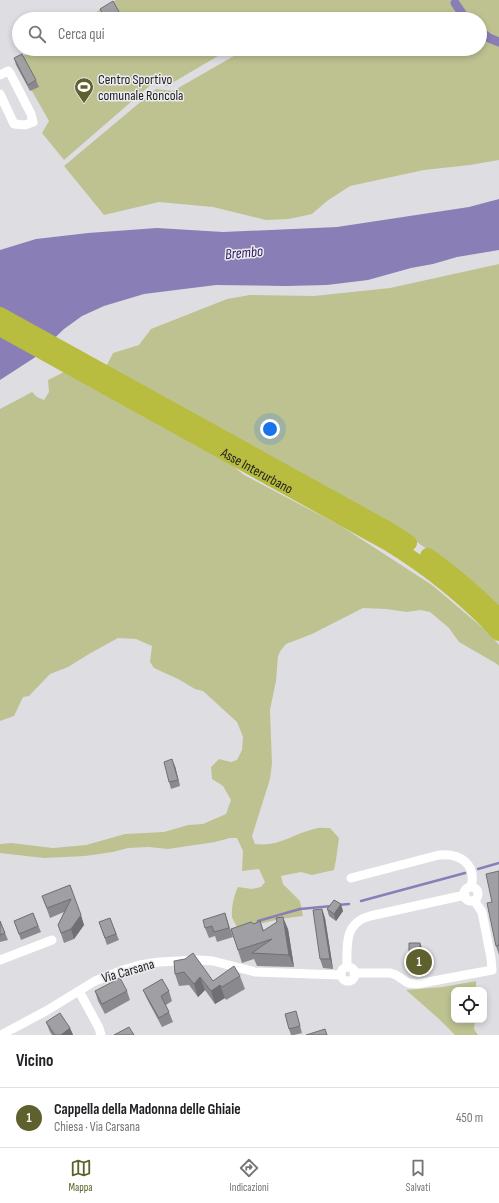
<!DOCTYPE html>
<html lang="it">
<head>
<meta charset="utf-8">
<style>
	:root { --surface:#fff; --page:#f2f2f2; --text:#202124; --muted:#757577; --line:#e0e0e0; --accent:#5e602e }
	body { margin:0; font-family:"Sofia Sans Condensed",sans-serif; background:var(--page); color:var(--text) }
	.controls { position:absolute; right:12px; bottom:12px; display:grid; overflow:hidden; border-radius:8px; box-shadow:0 2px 6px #0003 }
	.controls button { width:36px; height:36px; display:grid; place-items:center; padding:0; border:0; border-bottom:1px solid var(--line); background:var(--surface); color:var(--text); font:20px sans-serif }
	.you { position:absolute; left:270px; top:429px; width:14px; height:14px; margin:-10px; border:3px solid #fff; border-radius:50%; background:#1a73e8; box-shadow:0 0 0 6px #1a73e833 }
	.badge { display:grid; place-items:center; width:26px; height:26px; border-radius:50%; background:var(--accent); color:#fff; font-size:13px; font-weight:700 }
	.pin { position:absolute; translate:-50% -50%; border:2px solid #fff; box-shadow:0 1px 4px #0006 }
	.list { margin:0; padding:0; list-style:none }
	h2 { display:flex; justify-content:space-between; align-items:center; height:52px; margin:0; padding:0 16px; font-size:17px }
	h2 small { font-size:13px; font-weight:400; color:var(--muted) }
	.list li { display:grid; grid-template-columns:26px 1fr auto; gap:12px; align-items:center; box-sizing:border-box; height:60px; padding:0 16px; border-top:1px solid var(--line) }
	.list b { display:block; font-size:15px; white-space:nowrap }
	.list p { margin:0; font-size:13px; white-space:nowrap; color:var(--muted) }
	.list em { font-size:13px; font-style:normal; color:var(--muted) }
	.icon { flex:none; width:22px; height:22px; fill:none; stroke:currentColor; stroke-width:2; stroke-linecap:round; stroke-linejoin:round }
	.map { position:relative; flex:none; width:499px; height:1035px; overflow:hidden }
	.search { position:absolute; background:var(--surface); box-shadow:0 2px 6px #0003; left:12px; right:12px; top:12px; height:44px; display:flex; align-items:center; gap:10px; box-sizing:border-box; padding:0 14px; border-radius:22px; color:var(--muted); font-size:15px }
	.sheet { height:112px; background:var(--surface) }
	nav { display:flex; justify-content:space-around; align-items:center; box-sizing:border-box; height:56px; border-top:1px solid var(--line); background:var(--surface); font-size:11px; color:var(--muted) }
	nav a { display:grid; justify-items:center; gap:2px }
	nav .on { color:var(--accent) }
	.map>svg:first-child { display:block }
	.green { fill:#bec291 }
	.water { fill:#8a7eb6 }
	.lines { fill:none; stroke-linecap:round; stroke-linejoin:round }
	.stream { stroke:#8a7eb6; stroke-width:2.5 }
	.canal { stroke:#8a7eb6; stroke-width:9 }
	.minor { stroke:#fff; stroke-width:9 }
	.trunk { stroke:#b8bc3f; stroke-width:16 }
	.wall { fill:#8a898d }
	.shaded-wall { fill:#706f73 }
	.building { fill:#a09fa4; stroke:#706f73 }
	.labels { text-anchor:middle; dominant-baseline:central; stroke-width:3; stroke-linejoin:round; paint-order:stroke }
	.poi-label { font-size:14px; fill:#1f1f20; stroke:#ecebef; text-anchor:start }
	.street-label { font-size:14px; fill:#1f1f20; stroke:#ecebef }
	.water-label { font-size:15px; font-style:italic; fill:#30195d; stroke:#ecebef }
</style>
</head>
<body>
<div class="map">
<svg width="499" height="1035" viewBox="0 0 499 1035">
	<rect width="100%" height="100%" fill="#dedee2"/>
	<path class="green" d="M116,0h383v160l-29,5 -46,5 -74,16 -23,15 -15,13 -23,5 -23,1 -53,-13 -54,-5 -55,13 -40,-49 92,-77 17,2 73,-42h234v-30h-185l-3,-6 -11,6h-196z
		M35,49h195l-63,37 -13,-4 -90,78 -22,-27 7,-12 -34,-60z
		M499,264v345l-32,-31 -64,-46 -297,-165 7,-14 26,-8 12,-16 76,-30 23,-4 64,1 76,-8z
		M64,372l168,93 12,10 97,51 91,59 58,49 9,11v21l-2,-2 -38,-22 -10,-14 -19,-16 -10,-2 -13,2 -21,-3 -23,-1 -51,26 -26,10 -5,6 -3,6 -2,25 -6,29 2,54 -2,15 -18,57 3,8c24,3 38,-10 59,-15 5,-2 11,-1 16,-1l9,10 -3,22 -2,10 -22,5 -11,-3 -20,4 2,8 17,17 3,15 -23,3 -42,10c-2,-4 -5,-9 -6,-12 -1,-9 2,-22 6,-30l14,2 9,-2 4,-5 -6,-13 -17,2 1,-20 -6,-13h-7l-15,4 -47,7 -20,-2 -20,1 -15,4 -28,4 -41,2 -44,-5v-9l11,-1 42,5 33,-3 39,-11 39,-2 24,-7 15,-1 23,-10 5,-14 -8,-14 -11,-7 -1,-12 8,-8 12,3 6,-2 5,-10 1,-13 -6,-15 -34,-31 -8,-2 -15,-9 -26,-12 -4,-6 2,-16 -16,-7 -18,-1 -29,16 -21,13 -18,7 -21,22 -6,1 -9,19 -14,5v-312l32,-17 5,5 7,3 5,-8 -1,-12z
		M476,981v9h-22v30h21l-1,9 4,6h-23l-17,-17 -32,-28 37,-3z"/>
	<path class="water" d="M499,199v51l-42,7 -24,7 -22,4 -43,12 -41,5 -41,1 -70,-1 -72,9 -40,12 -22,10 -18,13 -30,29 -34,22v-130l36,-11 52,-6 69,-5 66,4 114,-5 132,-20z"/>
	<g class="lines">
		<path class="stream" d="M478,869l21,-6
			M361,901l104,-28
			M338,905l11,-1
			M258,921l42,-12 32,-3"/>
		<path class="canal" d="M455,3l11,16
			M480,31l9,7 10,4"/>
		<path class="minor" d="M0,75l8,-4 2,2 21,41 2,8 -8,3 -11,-1 -14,-30
			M351,878l88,-23c21,-2 38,9 32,32
			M464 894a7 7 0 1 1 14 0a7 7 0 1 1-14 0Z
			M0,960l52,-20
			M347,967c0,-22 -3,-44 23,-51l95,-21
			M341 974a7 7 0 1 1 14 0a7 7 0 1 1-14 0Z
			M354,973h36l6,2 12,8 9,1 75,-14 -1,-12 -9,-46 -8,-12
			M79,991l20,37 2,7
			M1,1035l45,-24 49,-30 28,-11 17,-5 19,-3 40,-2 14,1 42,11 86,3"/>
		<g class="trunk">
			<path d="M0,315l389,215 20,13"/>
			<path id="s1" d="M0,328l388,215c41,25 78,55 111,90"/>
			<path d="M428,556c25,18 49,38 71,61"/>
		</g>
	</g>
	<path class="wall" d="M100,9l23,10h-19z
		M14,58l22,22 3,7 -9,4 -14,-26z
		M175,766l5,20 -9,3 -2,-7z
		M499,871v84l-3,-9z
		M70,885l14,40 -10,14 -10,4 -6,-18 6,-13 -14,6 -8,-22z
		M322,909l3,9 8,51 -10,-1 -3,-9z
		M327,909l16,2 -7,10 -7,-5z
		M33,913l8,19 -20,8 -7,-19z
		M225,913l8,24 -16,5 -2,-6 -6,2 -4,-10z
		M110,918l9,22 -12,5 -8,-23z
		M0,921l8,19 -8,2z
		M260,921l4,10 13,-9 11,7 6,38 -37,-1 -3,-7 -12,4 -11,-34 23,-5z
		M425,955v14h-11l-5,-13z
		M174,961l39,20 27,-5 5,13 -19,11 -1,-2 -10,6 -10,-14 -7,7 -9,-12 -10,1 -4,-12z
		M143,990l26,1 3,10 -6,4 3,7 4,10 -11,5 -15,-28z
		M95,991h32l3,9 -25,14 -7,-13z
		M296,1011l6,22 -8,2h-3l-2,-6z
		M46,1022l24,6 3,7h-21l-2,-3z"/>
	<path class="shaded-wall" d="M172,759l3,7 5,20 -2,-6z
		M341,904l2,7 -7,10 -2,-7z
		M322,909l3,9 8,51 -3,-10z
		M81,915l3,10 -10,14 -3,-10z
		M283,917l5,12 6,38 -5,-12z
		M420,943l5,12v14l-5,-13z
		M200,977l5,13 -7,7 -4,-13z
		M220,985l5,13 -10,6 -4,-13z
		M70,1028l3,7h-12z"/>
	<path class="building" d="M113,1l10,18h-17l-6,-10z
		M22,54l14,26 -8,5 -14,-27z
		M172,759l6,21 -9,2 -5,-20z
		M499,871v74l-3,1 -9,-43 5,-1 -6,-28z
		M70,885l11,30 -10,14 -10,4 -3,-8 13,-26 -24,9 -5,-12z
		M334,900l7,4 -7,10 -7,-5z
		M322,909l8,50h-10l-7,-49z
		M33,913l5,13 -19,8 -5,-13z
		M225,913l4,15 -15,4 -2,-6 -7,2 -2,-8z
		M283,917l6,38 -37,-2 20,-14 -34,11 -7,-21 20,-7 3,2 6,-3 3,10 14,-9 -1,-4z
		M110,918l6,16 -11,4 -6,-16z
		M0,921l5,12 -5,2z
		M409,943h11v13h-11z
		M193,953l20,28 21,-15 6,10 -18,11 -2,-2 -9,6 -11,-14 -6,7 -10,-12 -9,2 -1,-13 11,-2z
		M120,978l7,13 -25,13 -7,-13z
		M162,979l7,12 -8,5 8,16 -10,6 -16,-28z
		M296,1011l4,15 -11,3 -4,-15z
		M60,1013l10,15 -9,7h-6l-9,-13z
		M129,1027l5,8h-20z
		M325,1029l2,6h-21z"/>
	<defs>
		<symbol id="stadium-pin" viewBox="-11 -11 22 30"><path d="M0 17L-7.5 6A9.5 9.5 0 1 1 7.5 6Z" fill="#5e602e" stroke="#ecebef"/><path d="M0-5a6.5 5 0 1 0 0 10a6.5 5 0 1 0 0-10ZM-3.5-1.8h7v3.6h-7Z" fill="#fff"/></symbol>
	</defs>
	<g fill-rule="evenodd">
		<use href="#stadium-pin" x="73" y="76" width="22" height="30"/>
	</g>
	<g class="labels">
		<g class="poi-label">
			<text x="98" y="79">Centro Sportivo<tspan x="98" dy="16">comunale Roncola</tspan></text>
		</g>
		<g class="street-label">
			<text stroke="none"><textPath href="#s1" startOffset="294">Asse Interurbano</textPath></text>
			<text transform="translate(128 971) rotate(-16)">Via Carsana</text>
		</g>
		<g class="water-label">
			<text transform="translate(244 253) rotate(-5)">Brembo</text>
		</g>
	</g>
</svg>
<div class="controls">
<button><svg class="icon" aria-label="locate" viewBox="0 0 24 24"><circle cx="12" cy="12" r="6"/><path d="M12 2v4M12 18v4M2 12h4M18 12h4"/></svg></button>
</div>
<div class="you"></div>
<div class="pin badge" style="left:419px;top:962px">1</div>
<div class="search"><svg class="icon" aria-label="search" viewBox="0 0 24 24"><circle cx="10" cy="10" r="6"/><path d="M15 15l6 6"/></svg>Cerca qui</div>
</div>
<section class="sheet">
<h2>Vicino<small></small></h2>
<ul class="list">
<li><span class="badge">1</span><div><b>Cappella della Madonna delle Ghiaie</b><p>Chiesa · Via Carsana</p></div><em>450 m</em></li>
</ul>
</section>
<nav>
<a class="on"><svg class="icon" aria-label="map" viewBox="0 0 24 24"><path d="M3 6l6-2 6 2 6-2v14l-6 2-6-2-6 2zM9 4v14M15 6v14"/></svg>Mappa</a>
<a><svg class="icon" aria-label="directions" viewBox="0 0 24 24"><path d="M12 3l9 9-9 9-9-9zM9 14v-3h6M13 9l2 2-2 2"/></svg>Indicazioni</a>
<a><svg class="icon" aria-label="saved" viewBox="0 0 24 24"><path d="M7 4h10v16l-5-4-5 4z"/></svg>Salvati</a>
</nav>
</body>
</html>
